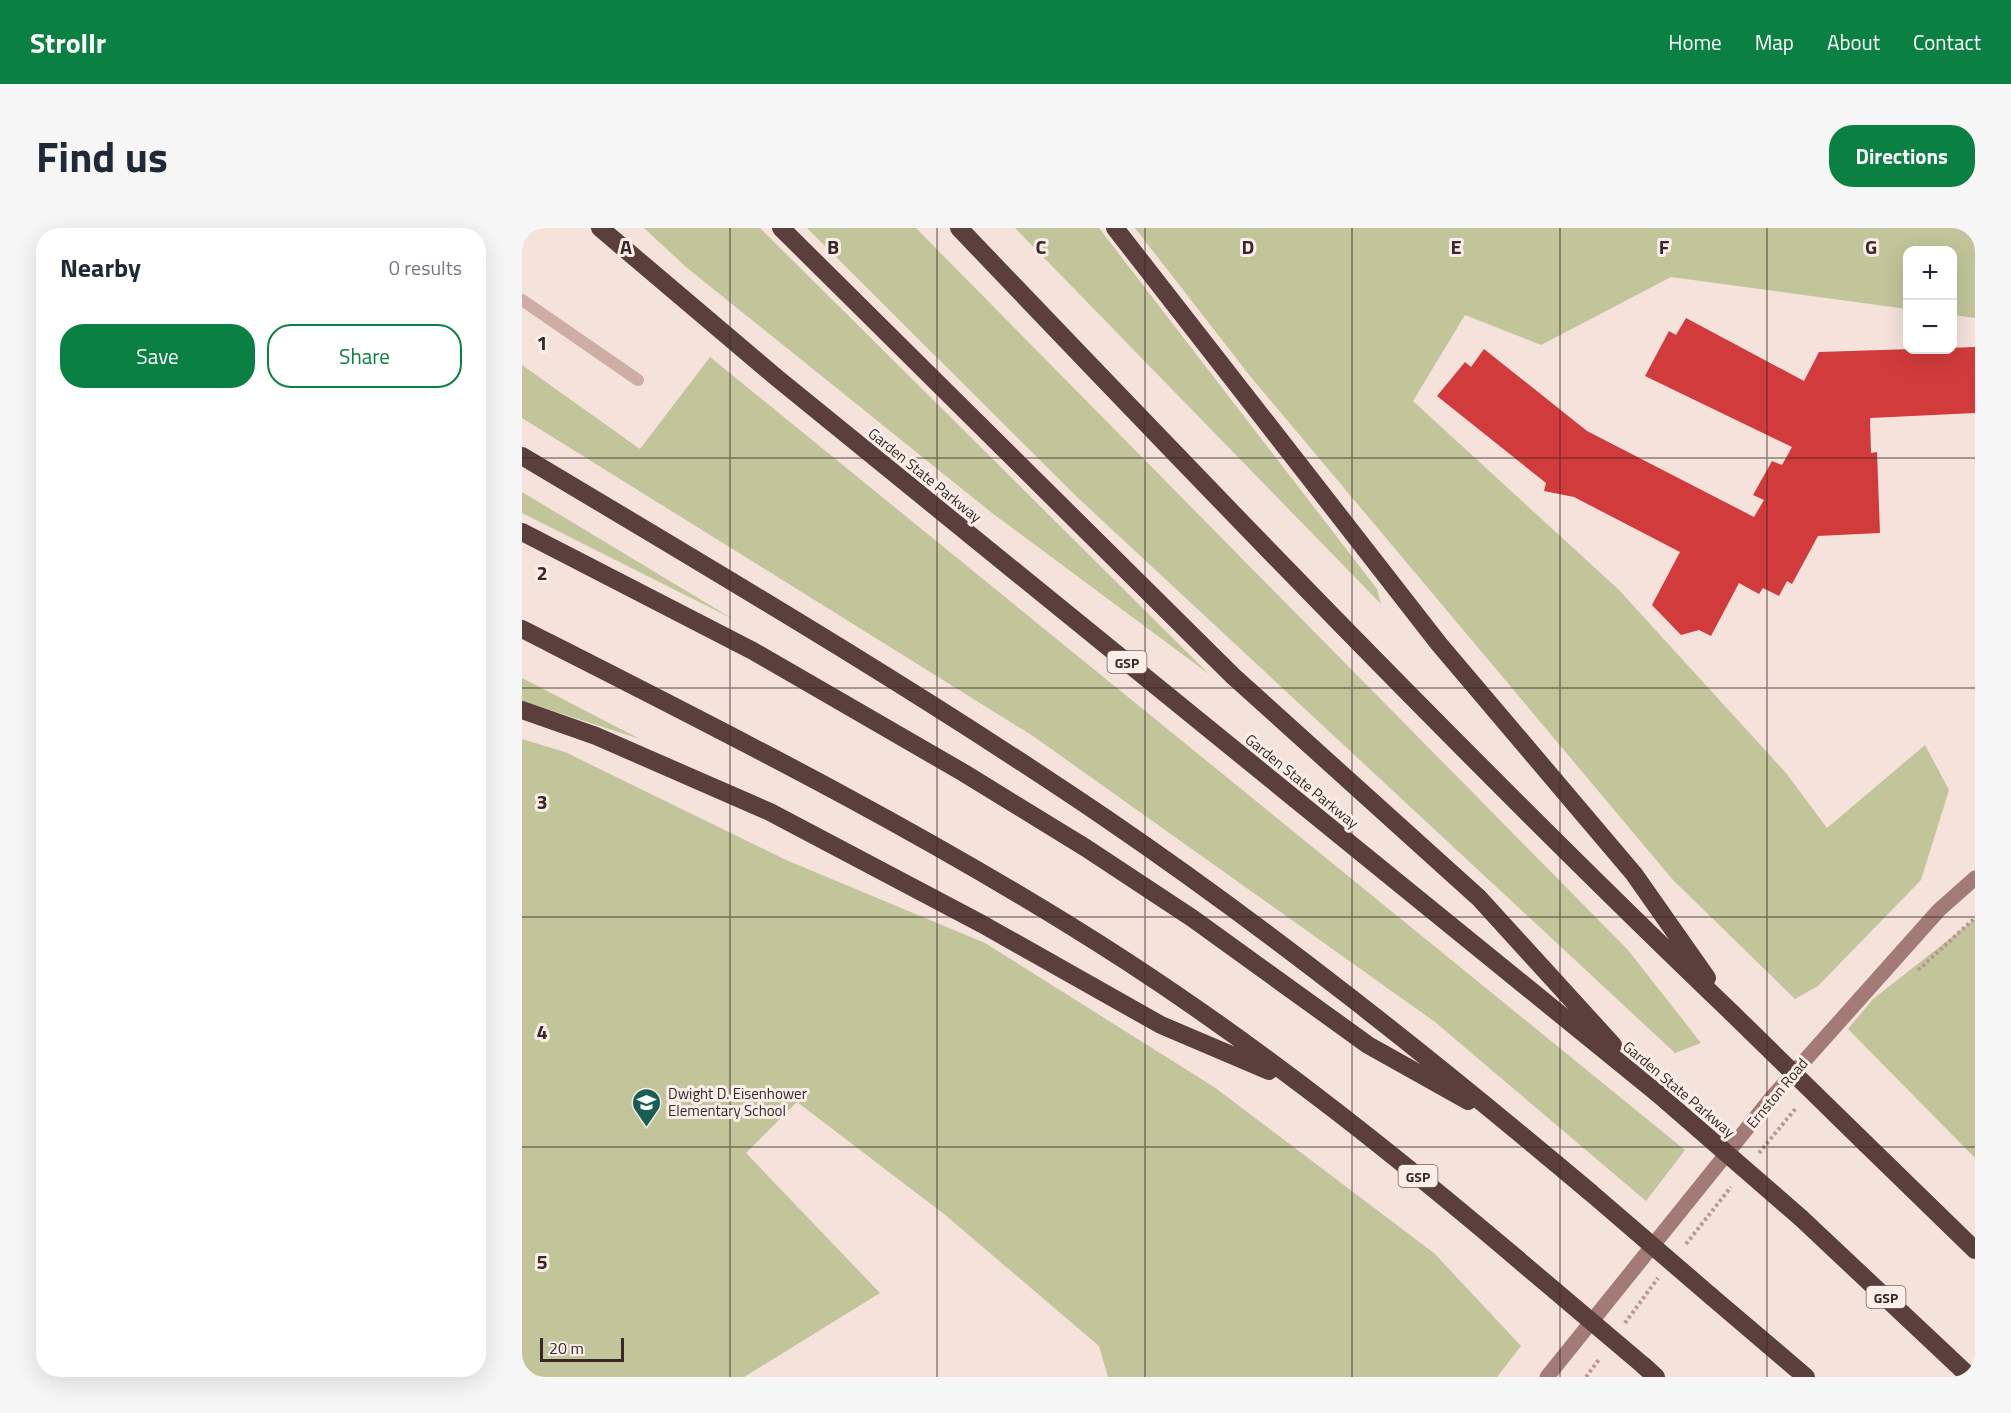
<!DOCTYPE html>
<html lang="en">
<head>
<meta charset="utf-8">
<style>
	:root { --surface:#fff; --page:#f6f6f7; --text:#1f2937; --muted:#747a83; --line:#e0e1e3; --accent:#0b8043 }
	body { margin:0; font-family:"Titillium Web",sans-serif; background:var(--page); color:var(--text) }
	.controls { position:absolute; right:18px; top:18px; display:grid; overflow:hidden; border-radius:12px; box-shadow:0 6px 24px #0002 }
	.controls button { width:54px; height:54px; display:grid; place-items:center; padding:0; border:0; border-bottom:2px solid var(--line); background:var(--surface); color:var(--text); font:30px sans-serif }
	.scale { position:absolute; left:18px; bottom:15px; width:84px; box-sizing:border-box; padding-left:6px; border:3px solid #392827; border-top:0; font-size:16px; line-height:21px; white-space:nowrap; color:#392827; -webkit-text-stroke:4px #fbede8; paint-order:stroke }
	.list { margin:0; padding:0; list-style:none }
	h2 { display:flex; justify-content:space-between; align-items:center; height:78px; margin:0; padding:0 24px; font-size:26px }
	h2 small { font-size:20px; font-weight:400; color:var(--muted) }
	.actions { display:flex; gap:12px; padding:18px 24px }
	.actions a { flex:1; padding:14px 0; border:2px solid var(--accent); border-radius:24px; text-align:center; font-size:21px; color:var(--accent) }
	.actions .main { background:var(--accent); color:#fff }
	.map { position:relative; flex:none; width:1453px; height:1149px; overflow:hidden; border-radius:24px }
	header { display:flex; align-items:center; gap:36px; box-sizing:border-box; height:84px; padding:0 30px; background:var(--accent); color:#fff }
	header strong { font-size:28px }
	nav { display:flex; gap:33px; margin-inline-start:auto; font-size:21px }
	.intro { display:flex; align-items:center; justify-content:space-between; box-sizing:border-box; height:144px; padding:0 36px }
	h1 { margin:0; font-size:42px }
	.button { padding:15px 27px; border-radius:24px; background:var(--accent); color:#fff; font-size:21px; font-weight:700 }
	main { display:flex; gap:36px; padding:0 36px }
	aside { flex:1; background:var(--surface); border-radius:24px; box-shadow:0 6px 24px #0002 }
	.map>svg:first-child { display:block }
	.green { fill:#c1c599 }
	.building { fill:#d23b3c }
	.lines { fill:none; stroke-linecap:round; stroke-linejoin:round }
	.path { stroke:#ba978f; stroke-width:4; stroke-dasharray:3 3; stroke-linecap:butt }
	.lane { stroke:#ceada5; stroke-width:12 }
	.secondary { stroke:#a27b76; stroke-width:15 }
	.highway { stroke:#5b3f3d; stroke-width:18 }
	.highway-bridge { stroke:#5b3f3d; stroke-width:18 }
	.grid { fill:none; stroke:#392827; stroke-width:1.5; stroke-opacity:0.55 }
	.labels { text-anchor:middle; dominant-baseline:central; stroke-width:6; stroke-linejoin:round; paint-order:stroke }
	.shield { fill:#fbede8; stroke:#736361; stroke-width:1.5 }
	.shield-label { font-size:14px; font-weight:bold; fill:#392827 }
	.street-label { font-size:15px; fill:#392827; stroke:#fbede8 }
	.poi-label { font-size:15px; fill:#392827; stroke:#fbede8; text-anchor:start }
	.grid-label { font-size:20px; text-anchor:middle; font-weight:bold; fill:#392827; stroke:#fbede8; stroke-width:6; stroke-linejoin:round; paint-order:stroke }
</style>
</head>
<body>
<header>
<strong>Strollr</strong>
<nav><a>Home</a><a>Map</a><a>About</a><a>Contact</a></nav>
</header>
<div class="intro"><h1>Find us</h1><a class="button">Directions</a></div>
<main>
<aside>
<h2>Nearby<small>0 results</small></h2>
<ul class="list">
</ul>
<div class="actions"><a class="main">Save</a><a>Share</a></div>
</aside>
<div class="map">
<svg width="1453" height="1149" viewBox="0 0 1453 1149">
	<rect width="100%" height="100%" fill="#f4e2db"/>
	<path class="green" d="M122,0h116l449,446 -217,-161 -306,-246z
		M285,0h109l712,722 73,93 -26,10 -598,-556z
		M493,0h84l278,361 4,15z
		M613,0h840v90l-22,-3 -1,-65h-44l-1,59 -236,-32 -130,68 -76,-30 -52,86 206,189 167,183 41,55 98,-83 24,45 -28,90 -103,106 -23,13 -122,-119 -423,-504z
		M188,129l975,793 -39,51 -211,-179 -402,-286 -511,-318v-53l118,84z
		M0,264l211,127 -211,-106z
		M0,450l118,61 -118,-38z
		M0,511l43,13 221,108 199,83 229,144 220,166 87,93 -24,31h-389l-9,-31 -155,-132 -147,-112 -51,51 134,140 -136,84h-222z
		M1453,691v239l-127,-129 25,-30z"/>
	<path class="building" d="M1164,90l118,63 15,-29 156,-5v66l-105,5 1,35 6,-1 3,81 -62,3 -26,48 -5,-3 -8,15 -16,-8 -4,6 -20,-11 -28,53 -12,-6 -18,5 -29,-30 28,-53 -106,-55 -30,-6 2,-8 -109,-87 28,-34 6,5 13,-18 103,82 167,86 10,-17 -11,-5 19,-34 10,4 10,-18 -147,-71 24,-45 7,4z"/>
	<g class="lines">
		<path class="path" d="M1396,742l57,-52
			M1237,925l37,-45
			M1164,1016l45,-57
			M1103,1095l33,-45
			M1064,1149l14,-19"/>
		<path class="lane" d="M0,72l116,80"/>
		<path class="secondary" d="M1025,1149l226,-281 166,-186 36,-32"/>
		<path class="highway" d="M78,0l177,150 880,715
			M259,0l452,448 246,222 134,147
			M437,0c254,266 508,531 773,785
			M593,0l324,416 195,230 73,104
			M0,228c196,117 393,233 582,361 170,116 329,243 486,375
			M0,304l231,119 211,122 122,75 106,70 176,127 100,56
			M0,401c205,104 411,207 604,332 143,93 278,201 408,312
			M0,482l74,26 174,76 212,112 179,101 108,46
			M1344,916l109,106
			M1279,990l169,159
			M1190,1069l94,80
			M1122,1138l12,11"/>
		<path class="highway-bridge" d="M1210,785l134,131
			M1135,865l144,125
			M1068,964l122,105
			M1012,1045l110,93"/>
	</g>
	<path class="grid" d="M208,0v1149M415,0v1149M623,0v1149M830,0v1149M1038,0v1149M1245,0v1149M0,230h1453M0,460h1453M0,689h1453M0,919h1453"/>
	<defs>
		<symbol id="school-pin" viewBox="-11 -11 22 30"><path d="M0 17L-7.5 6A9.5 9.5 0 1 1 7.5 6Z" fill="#185f52" stroke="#fbede8"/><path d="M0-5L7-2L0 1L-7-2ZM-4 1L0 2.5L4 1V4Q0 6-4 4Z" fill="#fff"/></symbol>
	</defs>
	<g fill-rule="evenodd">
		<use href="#school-pin" x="108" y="858" width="33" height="45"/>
	</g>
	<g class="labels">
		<g class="shield">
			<rect x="585.5" y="423" width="39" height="22" rx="4.5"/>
			<rect x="876.5" y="937" width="39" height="22" rx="4.5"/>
			<rect x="1344.5" y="1058" width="39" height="22" rx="4.5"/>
		</g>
		<g class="shield-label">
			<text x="605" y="434">GSP</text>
			<text x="896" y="948">GSP</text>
			<text x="1364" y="1069">GSP</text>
		</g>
		<g class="street-label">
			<text transform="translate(403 247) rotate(39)">Garden State Parkway</text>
			<text transform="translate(780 553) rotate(39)">Garden State Parkway</text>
			<text transform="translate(1157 861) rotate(40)">Garden State Parkway</text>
			<text transform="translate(1255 865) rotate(-50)">Ernston Road</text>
		</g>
		<g class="poi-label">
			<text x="146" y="865">Dwight D. Eisenhower<tspan x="146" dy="17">Elementary School</tspan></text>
		</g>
	</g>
	<g class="grid-label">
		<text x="104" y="26">A</text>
		<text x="311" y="26">B</text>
		<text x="519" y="26">C</text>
		<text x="726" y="26">D</text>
		<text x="934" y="26">E</text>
		<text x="1142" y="26">F</text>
		<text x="1349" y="26">G</text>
		<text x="20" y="122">1</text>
		<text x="20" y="352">2</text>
		<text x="20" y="581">3</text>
		<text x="20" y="811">4</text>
		<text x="20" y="1041">5</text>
	</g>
</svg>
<div class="controls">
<button>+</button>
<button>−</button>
</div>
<div class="scale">20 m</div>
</div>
</main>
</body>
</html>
